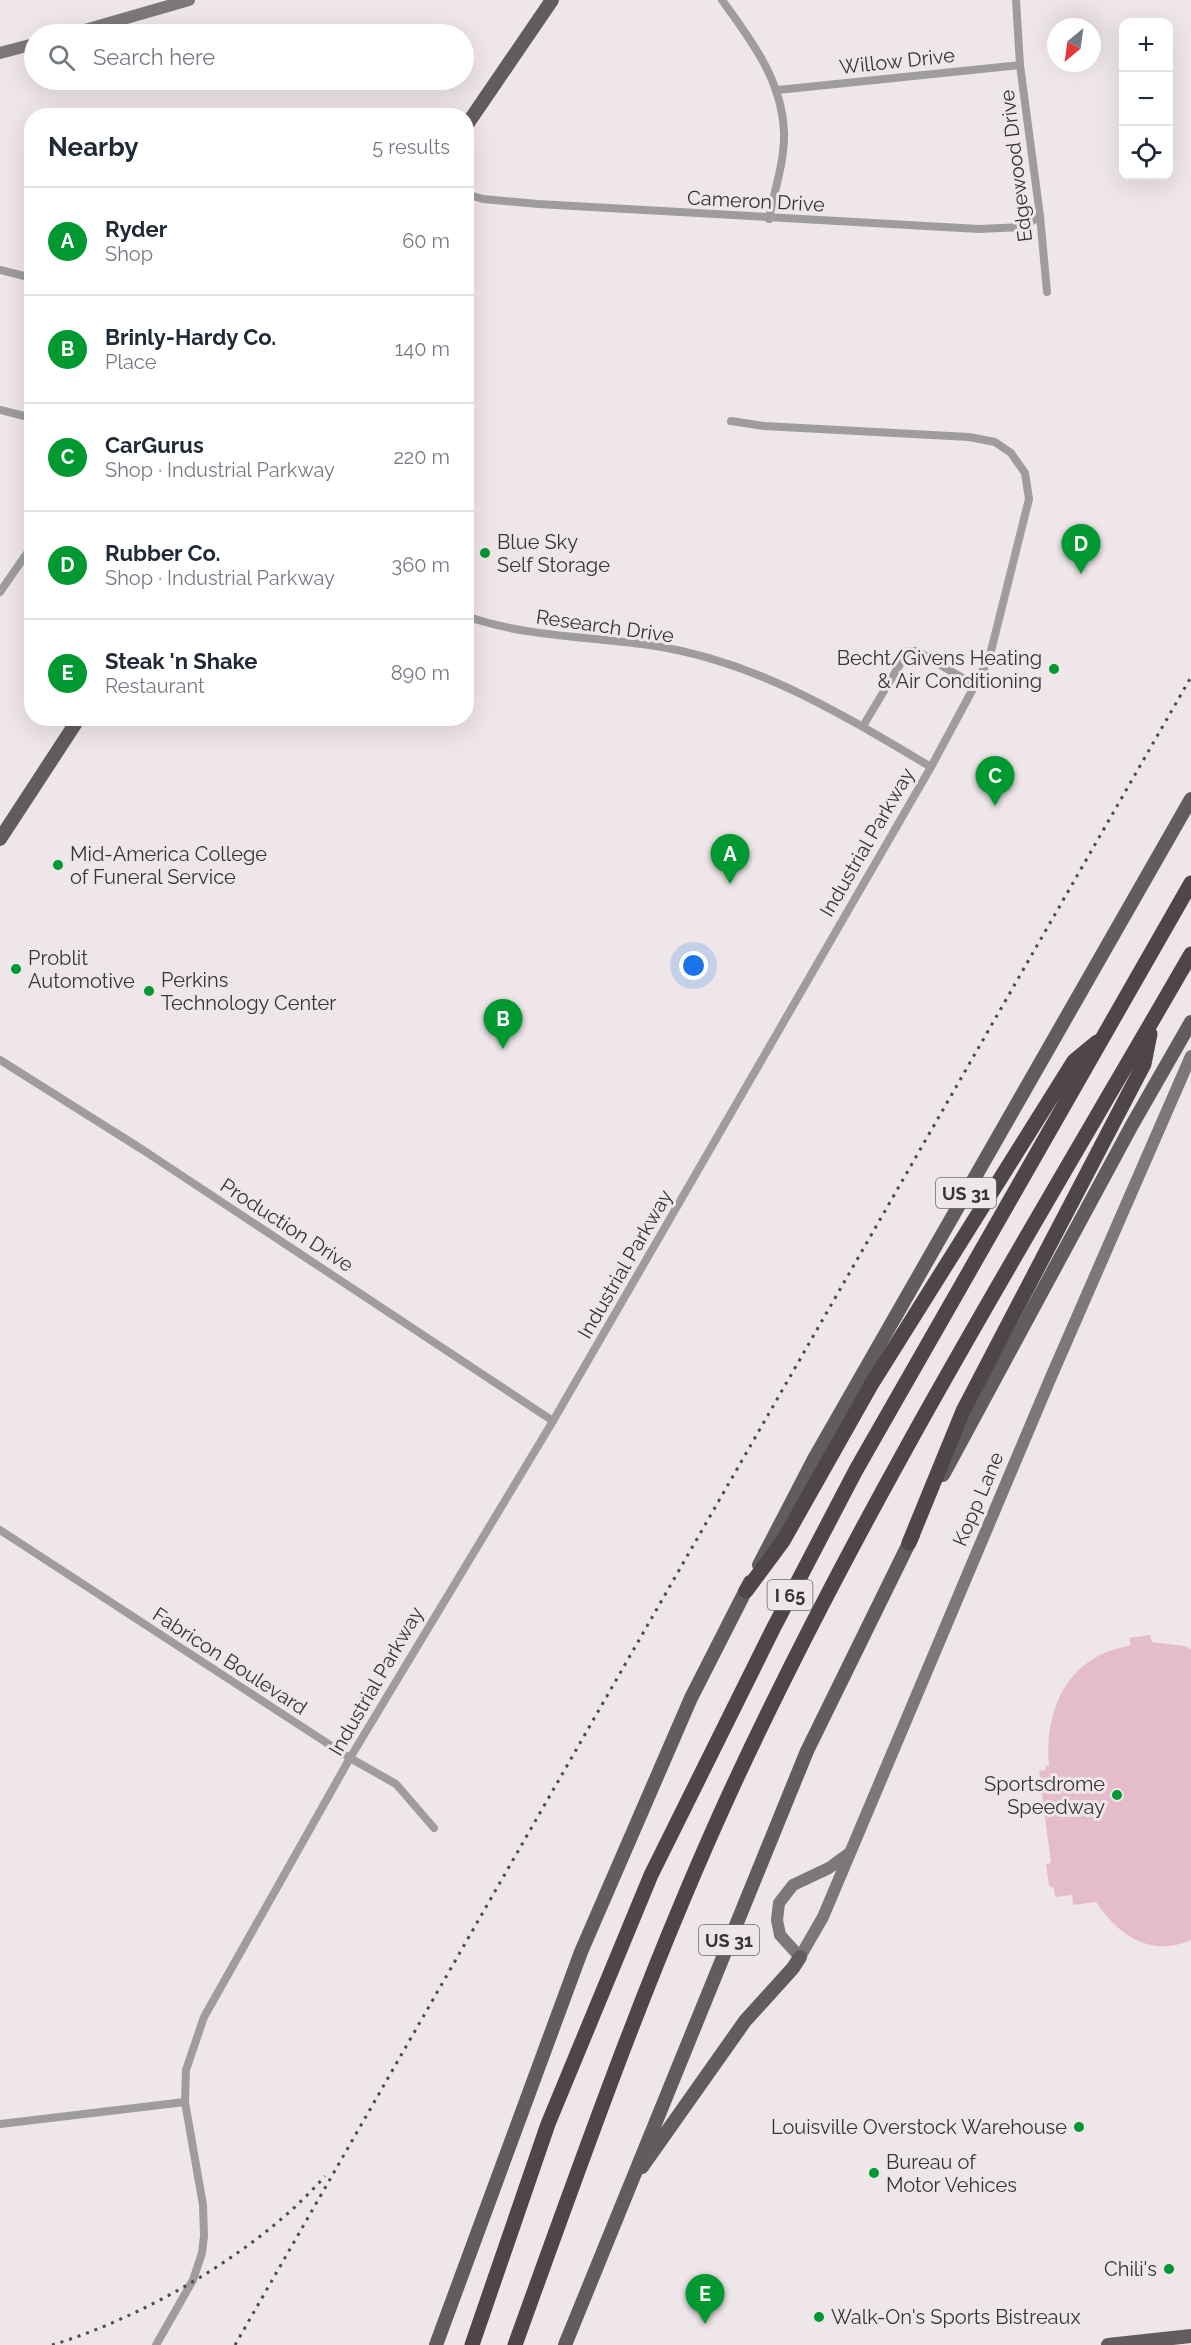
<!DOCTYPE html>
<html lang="en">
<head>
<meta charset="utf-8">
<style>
	:root { --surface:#fff; --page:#f6f6f7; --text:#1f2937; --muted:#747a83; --line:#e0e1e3; --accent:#009831 }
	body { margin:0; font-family:Raleway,sans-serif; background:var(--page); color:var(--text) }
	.controls { position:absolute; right:18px; top:18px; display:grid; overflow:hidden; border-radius:12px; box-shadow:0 6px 24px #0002 }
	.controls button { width:54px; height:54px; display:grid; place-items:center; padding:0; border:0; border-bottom:2px solid var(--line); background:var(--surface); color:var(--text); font:30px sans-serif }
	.compass { position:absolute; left:1047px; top:18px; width:54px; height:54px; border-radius:50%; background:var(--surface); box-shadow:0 6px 24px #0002; rotate:209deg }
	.you { position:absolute; left:694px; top:966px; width:21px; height:21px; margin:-15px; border:4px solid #fff; border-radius:50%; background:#1a73e8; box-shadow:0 0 0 9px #1a73e833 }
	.badge { display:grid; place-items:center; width:39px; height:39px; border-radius:50%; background:var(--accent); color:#fff; font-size:20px; font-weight:700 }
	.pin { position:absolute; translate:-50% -50px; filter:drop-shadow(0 2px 3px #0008) }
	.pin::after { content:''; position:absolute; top:32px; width:21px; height:18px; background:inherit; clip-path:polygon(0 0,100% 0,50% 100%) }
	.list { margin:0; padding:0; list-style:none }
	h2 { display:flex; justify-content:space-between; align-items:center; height:78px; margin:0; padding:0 24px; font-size:26px }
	h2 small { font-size:20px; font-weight:400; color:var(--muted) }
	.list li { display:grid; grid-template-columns:39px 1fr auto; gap:18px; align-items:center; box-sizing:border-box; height:108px; padding:0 24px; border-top:2px solid var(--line) }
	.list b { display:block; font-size:22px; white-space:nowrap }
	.list p { margin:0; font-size:20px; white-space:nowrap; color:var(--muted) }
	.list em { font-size:20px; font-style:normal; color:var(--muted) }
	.icon { flex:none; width:33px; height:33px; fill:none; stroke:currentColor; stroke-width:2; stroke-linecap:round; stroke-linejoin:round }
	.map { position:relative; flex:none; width:1191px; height:2345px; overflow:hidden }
	.search { position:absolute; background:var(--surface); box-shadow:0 6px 24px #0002; left:24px; top:24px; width:450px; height:66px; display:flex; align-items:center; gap:15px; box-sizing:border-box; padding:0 21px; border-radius:33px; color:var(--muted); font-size:22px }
	.panel { position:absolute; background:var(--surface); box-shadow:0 6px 24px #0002; left:24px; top:108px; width:450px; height:618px; border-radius:24px }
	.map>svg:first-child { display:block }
	.green { fill:#e5bdca }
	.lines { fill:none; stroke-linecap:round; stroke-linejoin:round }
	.street { stroke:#9f9c9d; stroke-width:8 }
	.secondary { stroke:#7c7778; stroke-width:12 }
	.primary { stroke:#635c5f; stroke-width:14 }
	.highway { stroke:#4e4649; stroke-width:15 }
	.rail { stroke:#4e4a4b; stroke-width:3; stroke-dasharray:3 6; stroke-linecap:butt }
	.poi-dot { fill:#009831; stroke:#efe6e9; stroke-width:2 }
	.labels { text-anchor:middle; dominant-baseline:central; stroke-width:6; stroke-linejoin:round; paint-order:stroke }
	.shield { fill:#efe6e9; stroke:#6e696b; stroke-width:1.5 }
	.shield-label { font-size:18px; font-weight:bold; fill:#373435 }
	.street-label { font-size:20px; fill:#373435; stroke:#efe6e9 }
	.poi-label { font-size:20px; fill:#373435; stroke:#efe6e9; text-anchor:start }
</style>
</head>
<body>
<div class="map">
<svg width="1191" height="2345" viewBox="0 0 1191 2345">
	<rect width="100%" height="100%" fill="#efe6e9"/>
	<path class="green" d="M1150,1635l2,7 32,4 7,3v291c-40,18 -73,-5 -95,-38l-23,3 -1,-10 -17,2 -1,-9 -5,-2 -3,-22 5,-1 -12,-92 7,-1 -1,-4h4c-4,-43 9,-90 51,-111 9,-5 21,-7 31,-10l-2,-7z"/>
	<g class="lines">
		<path class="street" d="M722,0c29,40 60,80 62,132 1,29 -10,59 -15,87
			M1016,0l4,65 20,151 7,76
			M778,90l242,-25
			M466,194l17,5 55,5 441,25 44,-2 17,-11
			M0,270l32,8
			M0,410l32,8
			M0,592l32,-46
			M466,616c62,22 126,20 190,30 104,17 185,68 275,121
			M863,726l45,-75h9l59,35
			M0,1060l143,90 410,271
			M0,1530l350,228 46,26 38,44
			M0,2124l185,-22
			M156,2345l37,-65 9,-27 2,-17 -1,-31 -18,-103 1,-32 18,-53 146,-259 203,-337 378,-654 58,-108 40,-160 -4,-26 -14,-20 -16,-11 -26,-5 -205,-11 -33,-5"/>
		<path class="secondary" d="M71,34l118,-34
			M0,53l34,-9
			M848,1854l-19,14 -36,17 -14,18 -2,17 3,15 20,22 23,-40 228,-540 140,-321"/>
		<path class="primary" d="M466,126l86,-126
			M0,839l79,-121
			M943,1475l189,-350 59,-103
			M759,1565l55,-106 377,-660
			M642,2167l103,-146 48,-53 7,-11
			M436,2345l145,-393 110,-254 59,-116
			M565,2345l242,-594 106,-216
			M1108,2345l83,-9"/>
		<path class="highway" d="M909,1543l54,-132 181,-347 6,-30
			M746,1591l37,-50 88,-156 203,-324 23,-19
			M472,2345l76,-221 103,-249 122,-246 83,-159 335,-587
			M515,2345c68,-188 134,-377 218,-559 133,-287 300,-558 458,-832"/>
		<path class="rail" d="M52,2345c93,-28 209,-95 273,-169
			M235,2345l956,-1668"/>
	</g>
	<g class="poi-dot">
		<circle cx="485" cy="553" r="6"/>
		<circle cx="1054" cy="669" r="6"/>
		<circle cx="58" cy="865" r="6"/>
		<circle cx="16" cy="969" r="6"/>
		<circle cx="149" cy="991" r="6"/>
		<circle cx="1117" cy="1795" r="6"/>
		<circle cx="1079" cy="2127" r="6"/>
		<circle cx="874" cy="2173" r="6"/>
		<circle cx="1169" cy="2269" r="6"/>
		<circle cx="819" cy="2317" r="6"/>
	</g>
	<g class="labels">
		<g class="shield">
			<rect x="936" y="1178" width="60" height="30" rx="4.5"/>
			<rect x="767.5" y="1580" width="45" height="30" rx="4.5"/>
			<rect x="699" y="1925" width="60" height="30" rx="4.5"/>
		</g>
		<g class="shield-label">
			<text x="966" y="1193">US 31</text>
			<text x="790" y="1595">I 65</text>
			<text x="729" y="1940">US 31</text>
		</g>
		<g class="street-label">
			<text transform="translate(897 61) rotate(-6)">Willow Drive</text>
			<text transform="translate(1016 166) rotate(-97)">Edgewood Drive</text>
			<text transform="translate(756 201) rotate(3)">Cameron Drive</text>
			<text transform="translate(605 626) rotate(8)">Research Drive</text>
			<text transform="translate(867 842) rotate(-60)">Industrial Parkway</text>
			<text transform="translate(287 1225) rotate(33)">Production Drive</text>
			<text transform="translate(625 1264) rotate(-60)">Industrial Parkway</text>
			<text transform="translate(978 1499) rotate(-67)">Kopp Lane</text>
			<text transform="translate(230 1661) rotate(33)">Fabricon Boulevard</text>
			<text transform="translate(376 1681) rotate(-60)">Industrial Parkway</text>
		</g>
		<g class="poi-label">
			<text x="497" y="542">Blue Sky<tspan x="497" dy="23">Self Storage</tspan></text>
			<text x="1042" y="658" text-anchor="end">Becht/Givens Heating<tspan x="1042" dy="23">&amp; Air Conditioning</tspan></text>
			<text x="70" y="854">Mid-America College<tspan x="70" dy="23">of Funeral Service</tspan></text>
			<text x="28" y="958">Problit<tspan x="28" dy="23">Automotive</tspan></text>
			<text x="161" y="980">Perkins<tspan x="161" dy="23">Technology Center</tspan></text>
			<text x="1105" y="1784" text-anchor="end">Sportsdrome<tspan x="1105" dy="23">Speedway</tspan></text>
			<text x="1067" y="2127" text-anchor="end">Louisville Overstock Warehouse</text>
			<text x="886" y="2162">Bureau of<tspan x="886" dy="23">Motor Vehices</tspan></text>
			<text x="1157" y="2269" text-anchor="end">Chili's</text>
			<text x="831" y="2317">Walk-On's Sports Bistreaux</text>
		</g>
	</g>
</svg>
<div class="controls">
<button>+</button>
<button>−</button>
<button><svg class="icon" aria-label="locate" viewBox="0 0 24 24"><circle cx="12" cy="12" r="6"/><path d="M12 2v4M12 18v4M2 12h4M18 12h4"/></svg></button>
</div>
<svg class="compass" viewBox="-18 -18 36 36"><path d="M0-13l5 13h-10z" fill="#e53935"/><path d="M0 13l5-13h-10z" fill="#747a83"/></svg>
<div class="you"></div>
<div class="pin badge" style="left:730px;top:884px">A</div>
<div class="pin badge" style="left:503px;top:1049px">B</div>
<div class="pin badge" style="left:995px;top:806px">C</div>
<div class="pin badge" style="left:1081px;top:574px">D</div>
<div class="pin badge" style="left:705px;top:2324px">E</div>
<div class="search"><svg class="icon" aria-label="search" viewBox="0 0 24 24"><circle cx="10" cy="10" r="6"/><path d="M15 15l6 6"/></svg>Search here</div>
<section class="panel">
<h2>Nearby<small>5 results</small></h2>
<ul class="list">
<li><span class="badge">A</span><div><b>Ryder</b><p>Shop</p></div><em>60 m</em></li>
<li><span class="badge">B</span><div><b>Brinly-Hardy Co.</b><p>Place</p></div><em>140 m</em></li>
<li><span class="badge">C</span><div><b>CarGurus</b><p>Shop · Industrial Parkway</p></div><em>220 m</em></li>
<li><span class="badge">D</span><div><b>Rubber Co.</b><p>Shop · Industrial Parkway</p></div><em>360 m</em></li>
<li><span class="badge">E</span><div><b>Steak 'n Shake</b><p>Restaurant</p></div><em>890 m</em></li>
</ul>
</section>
</div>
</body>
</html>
